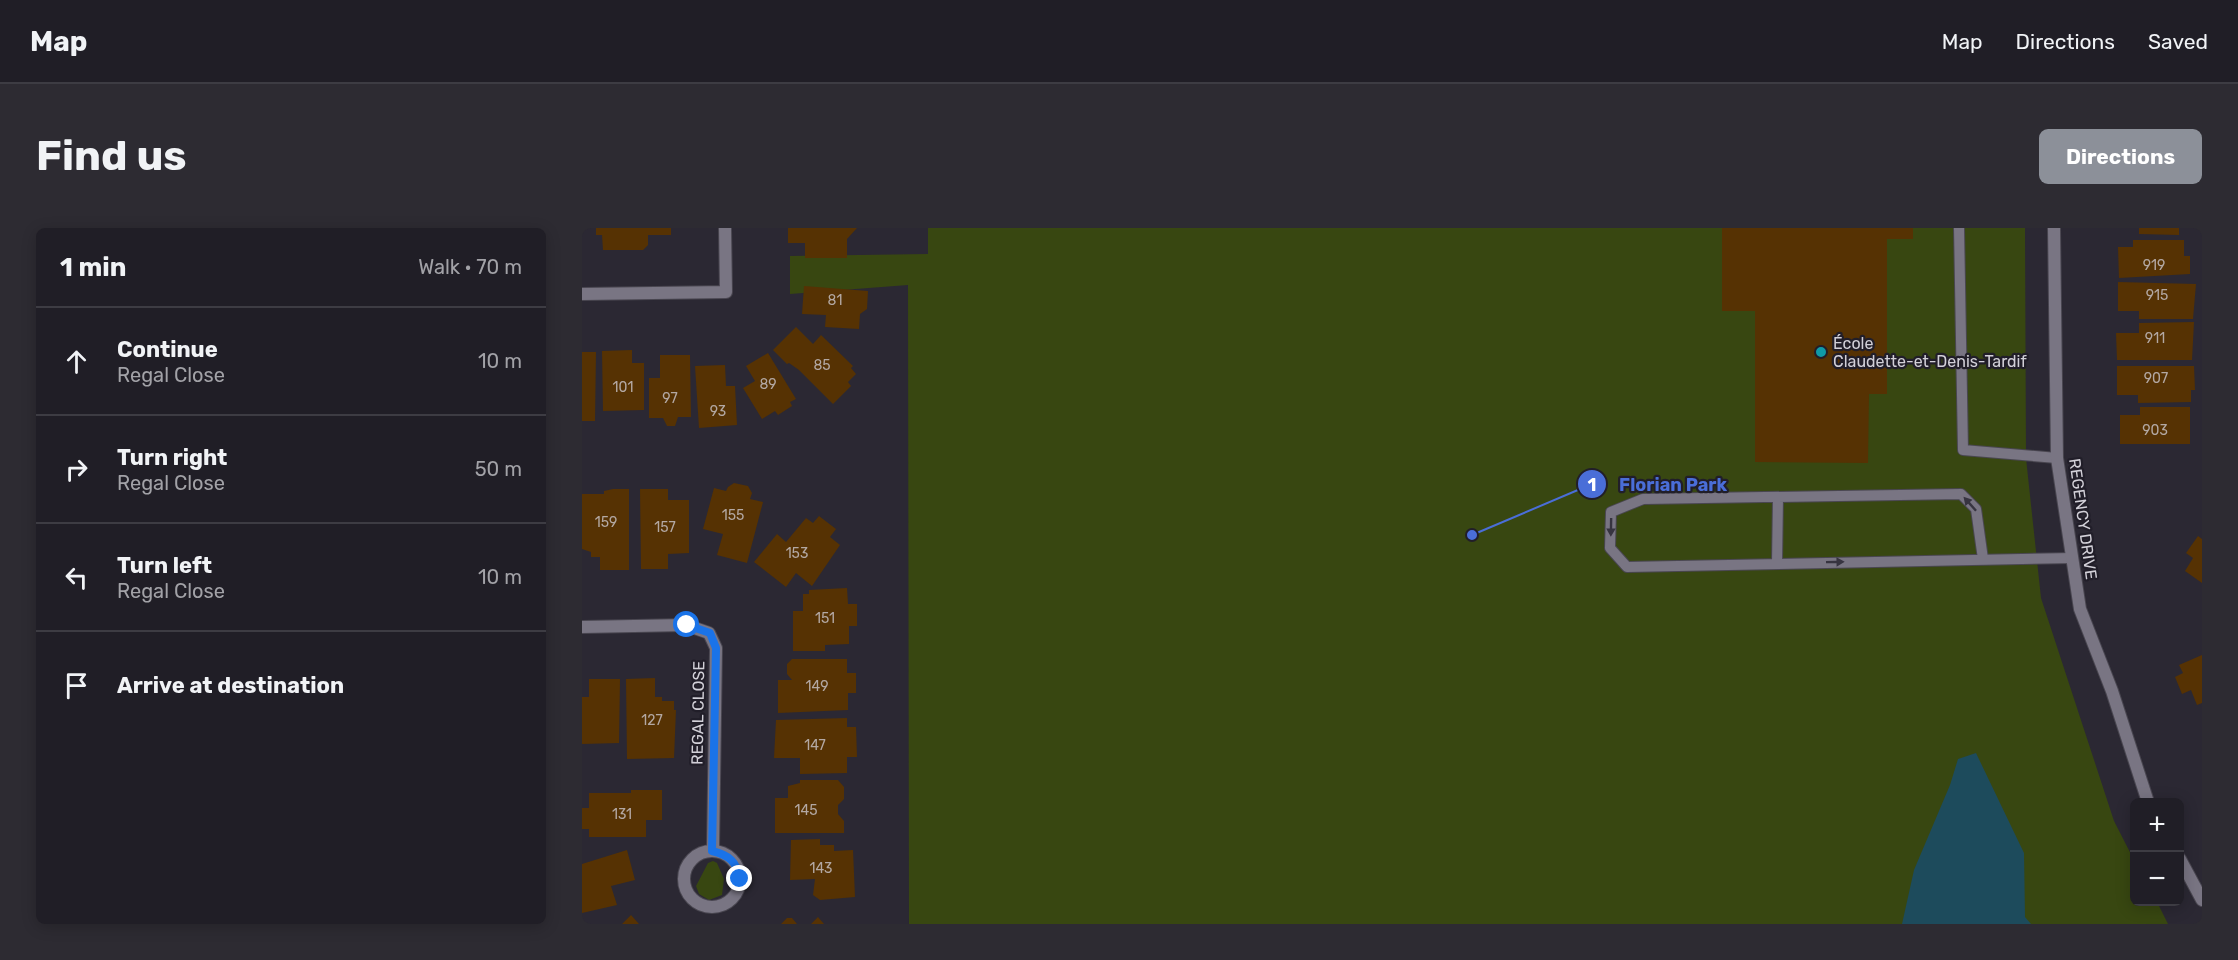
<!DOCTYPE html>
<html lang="en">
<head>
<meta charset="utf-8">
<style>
	:root { --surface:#201e26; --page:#2d2b32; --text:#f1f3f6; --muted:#a2a2a7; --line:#3d3c43; --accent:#8c9099 }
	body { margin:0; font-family:Rubik,sans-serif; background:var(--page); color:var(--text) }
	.controls { position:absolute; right:18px; bottom:18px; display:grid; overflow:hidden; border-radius:9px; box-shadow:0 3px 15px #0003 }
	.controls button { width:54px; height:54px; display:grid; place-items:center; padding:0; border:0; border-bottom:2px solid var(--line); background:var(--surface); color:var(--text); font:30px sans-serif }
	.stop { position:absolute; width:18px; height:18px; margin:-14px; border:4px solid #1a73e8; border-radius:50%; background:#fff }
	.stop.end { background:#1a73e8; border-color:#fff; box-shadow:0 2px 6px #0008 }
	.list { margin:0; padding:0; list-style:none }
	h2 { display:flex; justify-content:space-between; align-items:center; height:78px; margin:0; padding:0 24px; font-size:26px }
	h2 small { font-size:20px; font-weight:400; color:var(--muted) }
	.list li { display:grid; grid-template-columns:39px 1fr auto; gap:18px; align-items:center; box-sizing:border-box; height:108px; padding:0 24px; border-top:2px solid var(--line) }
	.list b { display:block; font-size:22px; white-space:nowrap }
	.list p { margin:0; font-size:20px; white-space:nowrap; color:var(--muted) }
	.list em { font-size:20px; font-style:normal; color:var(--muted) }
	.icon { flex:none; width:33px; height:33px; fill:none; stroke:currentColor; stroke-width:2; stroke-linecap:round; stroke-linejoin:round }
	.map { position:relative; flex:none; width:1620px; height:696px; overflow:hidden; border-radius:9px }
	header { display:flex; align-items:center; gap:36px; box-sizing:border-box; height:84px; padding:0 30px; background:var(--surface); border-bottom:2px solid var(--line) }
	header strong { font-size:28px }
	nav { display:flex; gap:33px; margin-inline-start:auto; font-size:21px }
	.intro { display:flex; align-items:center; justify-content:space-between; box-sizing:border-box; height:144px; padding:0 36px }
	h1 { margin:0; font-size:42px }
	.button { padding:15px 27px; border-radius:9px; background:var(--accent); color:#fff; font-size:21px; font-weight:700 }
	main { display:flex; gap:36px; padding:0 36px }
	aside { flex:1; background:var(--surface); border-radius:9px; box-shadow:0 3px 15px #0003 }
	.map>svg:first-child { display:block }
	.green { fill:#384711 }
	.water { fill:#1d4b5c }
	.building { fill:#563203 }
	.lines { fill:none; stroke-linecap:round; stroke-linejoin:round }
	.service-casing { stroke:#494650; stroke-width:12 }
	.minor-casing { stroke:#494650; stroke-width:14 }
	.tertiary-casing { stroke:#494650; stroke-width:14 }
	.service { stroke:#797583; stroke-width:10 }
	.minor { stroke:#797583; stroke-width:12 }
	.tertiary { stroke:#797583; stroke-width:12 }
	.oneway { fill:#373440 }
	.route { stroke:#1a73e8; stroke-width:8 }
	.culture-dot { fill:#0f9aa8; stroke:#211e29; stroke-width:2 }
	.labels { text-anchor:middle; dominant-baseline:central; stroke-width:4.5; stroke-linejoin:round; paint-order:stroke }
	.number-label { font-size:14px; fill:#b3a8a3 }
	.poi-label { font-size:16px; fill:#d2d0d8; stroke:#211e29; text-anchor:start }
	.street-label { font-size:16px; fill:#d2d0d8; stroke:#211e29 }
	.leader { fill:none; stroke:#4a6ed8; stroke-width:2 }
	.callout-dot { fill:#4a6ed8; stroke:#211e29; stroke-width:2 }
	.mark-label { font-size:18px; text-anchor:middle; font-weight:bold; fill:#fff }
	.callout-label { font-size:18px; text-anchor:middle; font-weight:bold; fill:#4a6ed8; stroke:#211e29; stroke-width:4.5; stroke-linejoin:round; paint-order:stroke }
</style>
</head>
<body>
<header>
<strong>Map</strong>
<nav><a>Map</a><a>Directions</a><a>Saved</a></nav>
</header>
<div class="intro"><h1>Find us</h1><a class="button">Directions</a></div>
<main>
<aside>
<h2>1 min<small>Walk · 70 m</small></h2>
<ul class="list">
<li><svg class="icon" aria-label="ahead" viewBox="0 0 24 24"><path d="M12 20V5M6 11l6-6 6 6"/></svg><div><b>Continue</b><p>Regal Close</p></div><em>10 m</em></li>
<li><svg class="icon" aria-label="right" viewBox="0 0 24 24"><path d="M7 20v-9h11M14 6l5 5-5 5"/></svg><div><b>Turn right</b><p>Regal Close</p></div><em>50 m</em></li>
<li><svg class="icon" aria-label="left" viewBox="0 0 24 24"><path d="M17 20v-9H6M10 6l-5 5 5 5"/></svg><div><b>Turn left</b><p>Regal Close</p></div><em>10 m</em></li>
<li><svg class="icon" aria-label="arrive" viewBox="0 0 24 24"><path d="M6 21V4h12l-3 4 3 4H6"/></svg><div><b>Arrive at destination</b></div></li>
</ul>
</aside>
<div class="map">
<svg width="1620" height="696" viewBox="0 0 1620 696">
	<rect width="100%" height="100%" fill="#2b2833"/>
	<path class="green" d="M346,0h1097l1,230 15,140 73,223 20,39v42h23l11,22h-1259l-1,-639 -118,9v-38l138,-2z
		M131,633l4,2 7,16 -2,16 -13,5 -10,-6 -3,-8 12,-23z"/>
	<path class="water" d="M1394,525l48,100 1,64 6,7h-129l12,-54 36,-85 8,-26z"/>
	<path class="building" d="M14,0h75v7h-23v10l-5,5h-40l-1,-15h-6z
		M206,0h69l-10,11v19h-42v-15h-17z
		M1140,0h191v11h-26v155h-18l-1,69 -113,-1v-151h-33z
		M1557,0h40v7l-40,-1z
		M1551,12h51v16h6v18l-71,4 -1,-31h15z
		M1536,54l78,2 -3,35h-54v-8h-21z
		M222,58l64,5 -1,18 -7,5 -1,15 -34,-2 1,-12 -24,-1z
		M1612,94l-2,38h-75l-1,-27h23v-10z
		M214,99l17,17 8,-9 32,31 -2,2 5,6 -8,8 3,4 -18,18 -34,-34 -10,-7 -2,1 -14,-14z
		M50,122v13h12v47l-41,1 -1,-60z
		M0,124h14l-1,69h-13z
		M186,125l28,46 -6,3 2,4 -14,9 -3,-4 -13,8 -19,-31 12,-7 -9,-15z
		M78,127h30l1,62h-13l-3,9h-8l-4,-8h-14v-40h11z
		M143,137l1,21h9l2,39 -38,3 -4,-62z
		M1535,138h77l1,24h-4v12l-53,1v-8h-21z
		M1558,179h50v37h-70v-29h20z
		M152,255l14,3 4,7 -2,6 13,3 -16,61 -30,-8 6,-21 -20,-5 11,-41 12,3 2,-4z
		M31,261h16v81h-29v-13h-9v-5l-9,-3v-55h22v-3z
		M58,261h28v11h21v53l-21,1v15h-27z
		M237,288l17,13 -6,8 10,8 -28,41 -16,-13 -10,14 -32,-25 23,-28 9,8 20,-24 7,5z
		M1616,308l4,3v44l-17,-12 8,-13 -7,-5z
		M265,360l1,16h9v22h-8v18l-24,1v6h-32v-40h10v-17h6v-4z
		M1620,427v48l-5,2 -6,-15 -9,4 -7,-17 8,-4 -4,-8z
		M210,431h55v14h9v20h-8v17l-70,3v-33h14l-5,-6v-10z
		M73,450v19h7v4h12v9h2l-2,48 -47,1 -1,-80z
		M7,451h31l-1,64 -37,1v-47h7z
		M265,490v9h9l1,30h-10v16l-47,1v-16h-26l2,-38z
		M218,552h38l6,7v12l-6,6v9l6,7v12h-69v-35h13v-12l12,-3z
		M49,562h31v30h-16v17h-57v-8h-7v-21h7v-15h42z
		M238,611v6h14v6l19,-1 2,47 -35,3 -7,-5 2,-16 -25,1 1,-40z
		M45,622l8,30 -24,6 6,19 -35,8v-49z
		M49,687l8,9h-17z
		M236,689l6,7h-13z
		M205,690h5l5,6h-16z"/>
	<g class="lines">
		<defs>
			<path id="service" d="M1377,0l4,222 94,8
				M1401,331l-7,-50 -15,-15 -318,5 -32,13 -1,36 17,19 446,-9
				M1195,336l1,-67"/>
			<path id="minor" d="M0,66l144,-2 -1,-64
				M0,399l104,-2 23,8 7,15 -3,203
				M102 651a28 28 0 1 1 56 0a28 28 0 1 1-56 0Z"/>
			<path id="tertiary" d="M1472,0l3,230 23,151 32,82 36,111
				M1598,631l22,41"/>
		</defs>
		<use href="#service" class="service-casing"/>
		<use href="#minor" class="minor-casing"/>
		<use href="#tertiary" class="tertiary-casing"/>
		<use href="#service" class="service"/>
		<use href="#minor" class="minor"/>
		<use href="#tertiary" class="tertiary"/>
	</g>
	<defs><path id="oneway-solid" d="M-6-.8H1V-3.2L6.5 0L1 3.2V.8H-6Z" transform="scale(1.5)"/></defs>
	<g class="oneway">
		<use href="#oneway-solid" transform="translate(1388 276) rotate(-132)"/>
		<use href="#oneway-solid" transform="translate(1029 299) rotate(91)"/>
		<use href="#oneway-solid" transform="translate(1253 334) rotate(-1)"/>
	</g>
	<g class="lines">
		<path class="route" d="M105,397l23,8 6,15 -4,203c17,4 25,11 28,28"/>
	</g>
	<circle class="culture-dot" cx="1239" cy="124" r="6"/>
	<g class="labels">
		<g class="number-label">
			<text x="1572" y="37">919</text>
			<text x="1575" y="67">915</text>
			<text x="253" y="72">81</text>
			<text x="1573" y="110">911</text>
			<text x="240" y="137">85</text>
			<text x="1574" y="150">907</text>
			<text x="186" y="156">89</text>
			<text x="41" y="159">101</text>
			<text x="88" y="170">97</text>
			<text x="136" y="183">93</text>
			<text x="1573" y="202">903</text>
			<text x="151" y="287">155</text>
			<text x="24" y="294">159</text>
			<text x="83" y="299">157</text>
			<text x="215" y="325">153</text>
			<text x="243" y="390">151</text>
			<text x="235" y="458">149</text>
			<text x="70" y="492">127</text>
			<text x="233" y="517">147</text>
			<text x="224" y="582">145</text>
			<text x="40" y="586">131</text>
			<text x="239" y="640">143</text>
		</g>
		<g class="poi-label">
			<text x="1251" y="115">École<tspan x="1251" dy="18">Claudette-et-Denis-Tardif</tspan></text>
		</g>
		<g class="street-label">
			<text transform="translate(1501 291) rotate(82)">REGENCY DRIVE</text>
			<text transform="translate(116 485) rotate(-89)">REGAL CLOSE</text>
		</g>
	</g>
	<path class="leader" d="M890 307L1010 256"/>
	<g class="callout-dot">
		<circle cx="890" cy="307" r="6"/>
		<circle cx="1010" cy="256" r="15"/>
	</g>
	<g class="mark-label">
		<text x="1010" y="263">1</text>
	</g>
	<g class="callout-label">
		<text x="1091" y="263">Florian Park</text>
	</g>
</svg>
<div class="controls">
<button>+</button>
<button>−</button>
</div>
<div class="stop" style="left:105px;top:397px"></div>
<div class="stop end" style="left:158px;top:651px"></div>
</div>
</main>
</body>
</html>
